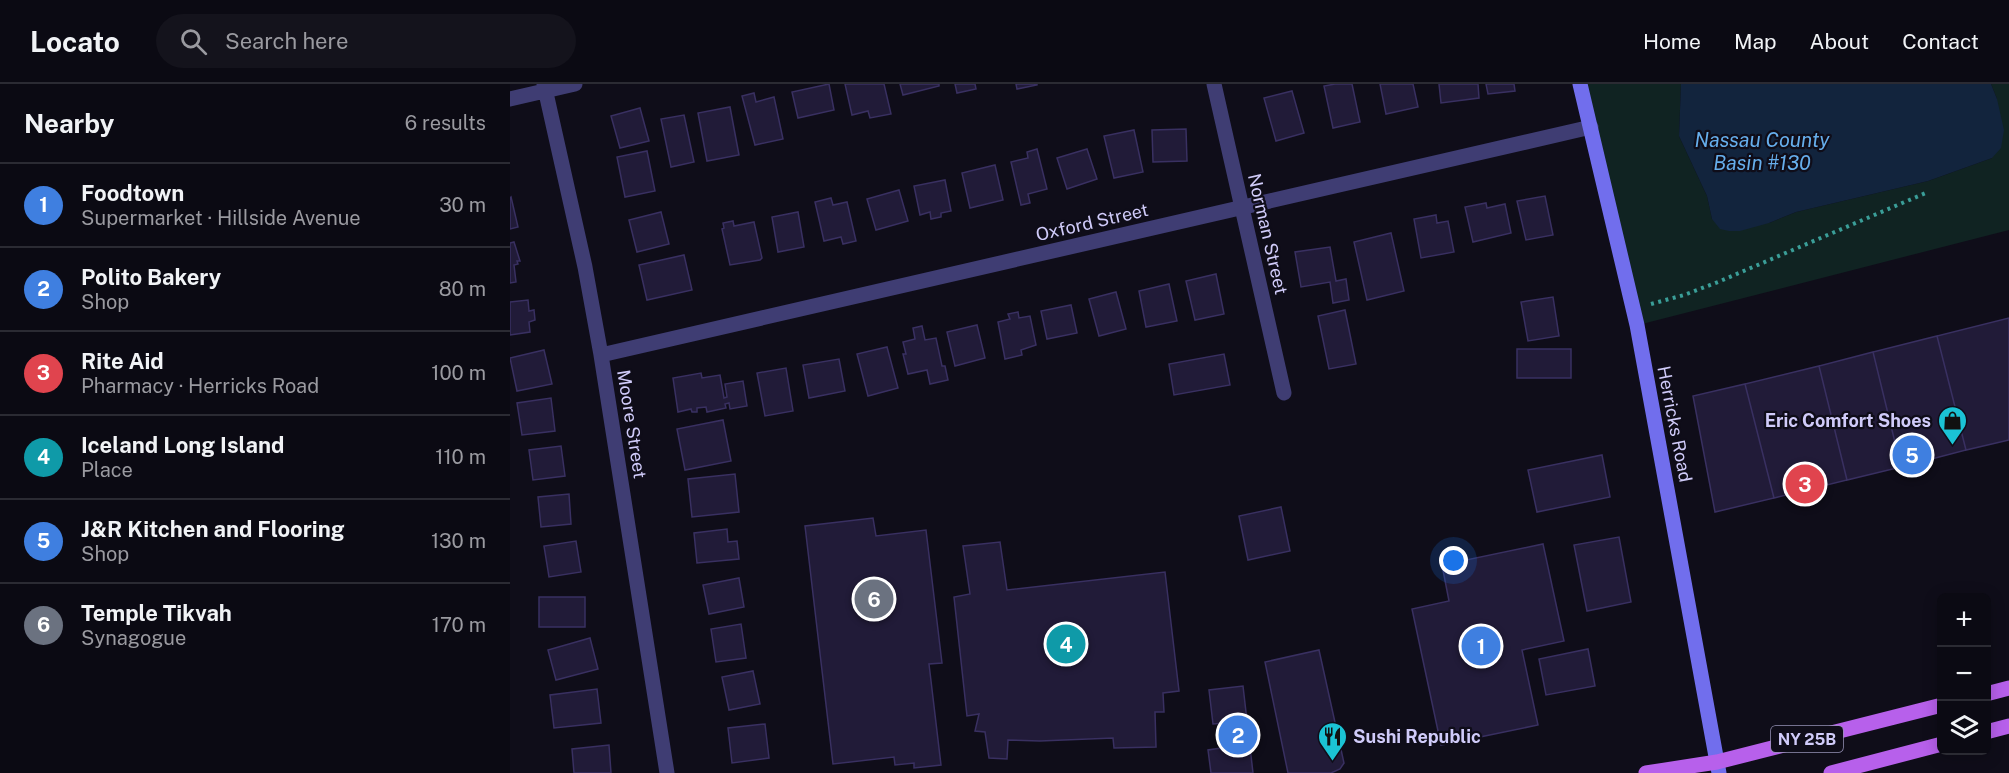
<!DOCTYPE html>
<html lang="en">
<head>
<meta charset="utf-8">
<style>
	:root { --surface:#0b0a13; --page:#14131c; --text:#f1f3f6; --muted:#9a9aa0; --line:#2b2b33; --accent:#b45309 }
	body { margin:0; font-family:"Public Sans",sans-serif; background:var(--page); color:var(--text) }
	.controls { position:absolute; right:18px; bottom:18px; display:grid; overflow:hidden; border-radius:9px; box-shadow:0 3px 15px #0003 }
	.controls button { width:54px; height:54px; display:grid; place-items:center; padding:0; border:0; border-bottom:2px solid var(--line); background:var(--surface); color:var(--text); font:30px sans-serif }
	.you { position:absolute; left:944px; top:477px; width:21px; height:21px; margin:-15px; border:4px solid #fff; border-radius:50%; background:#1a73e8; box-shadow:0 0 0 9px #1a73e833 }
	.badge { display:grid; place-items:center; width:39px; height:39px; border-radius:50%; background:var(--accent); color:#fff; font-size:20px; font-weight:700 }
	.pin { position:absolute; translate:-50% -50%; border:3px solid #fff; box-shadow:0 2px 6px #0006 }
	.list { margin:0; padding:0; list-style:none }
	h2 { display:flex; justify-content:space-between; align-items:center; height:78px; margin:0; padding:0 24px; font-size:26px }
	h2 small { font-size:20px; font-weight:400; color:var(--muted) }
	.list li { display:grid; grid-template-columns:39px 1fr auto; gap:18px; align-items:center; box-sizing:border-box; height:84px; padding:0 24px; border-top:2px solid var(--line) }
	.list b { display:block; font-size:22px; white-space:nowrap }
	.list p { margin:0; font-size:20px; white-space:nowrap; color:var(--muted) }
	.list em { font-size:20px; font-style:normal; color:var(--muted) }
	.icon { flex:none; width:33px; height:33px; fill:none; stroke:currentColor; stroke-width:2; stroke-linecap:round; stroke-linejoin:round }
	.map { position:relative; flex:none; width:1499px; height:689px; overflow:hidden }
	header { display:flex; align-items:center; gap:36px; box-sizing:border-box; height:84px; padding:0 30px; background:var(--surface); border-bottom:2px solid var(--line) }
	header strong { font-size:28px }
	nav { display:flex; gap:33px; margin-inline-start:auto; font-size:21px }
	.search { width:420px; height:54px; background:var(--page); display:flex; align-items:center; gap:15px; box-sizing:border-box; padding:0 21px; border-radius:33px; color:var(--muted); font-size:22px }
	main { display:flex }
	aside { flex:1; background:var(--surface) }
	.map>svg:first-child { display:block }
	.green { fill:#102322 }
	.water { fill:#12243d }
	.building { fill:#211b38; stroke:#393061; stroke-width:1.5 }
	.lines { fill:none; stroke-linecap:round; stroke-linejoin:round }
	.path { stroke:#3a9e98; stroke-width:4; stroke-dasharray:3 4.5; stroke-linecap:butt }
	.street { stroke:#3f3d73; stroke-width:15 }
	.secondary { stroke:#716eed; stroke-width:15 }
	.primary { stroke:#b760eb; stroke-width:15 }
	.labels { text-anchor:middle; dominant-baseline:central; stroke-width:4.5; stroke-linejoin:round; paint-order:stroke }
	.shield { fill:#0f0d19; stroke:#9692b6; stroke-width:1.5 }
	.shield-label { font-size:16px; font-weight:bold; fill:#d0cbf9 }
	.street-label { font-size:18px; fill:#d0cbf9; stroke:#0f0d19 }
	.poi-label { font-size:18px; font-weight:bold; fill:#d0cbf9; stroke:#0f0d19; text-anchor:end }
	.water-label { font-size:20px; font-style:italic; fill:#66aeec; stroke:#0f0d19 }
</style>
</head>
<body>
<header>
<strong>Locato</strong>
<div class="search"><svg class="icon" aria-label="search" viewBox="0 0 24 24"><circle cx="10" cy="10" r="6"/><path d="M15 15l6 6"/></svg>Search here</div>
<nav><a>Home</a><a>Map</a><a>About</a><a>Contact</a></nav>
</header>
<main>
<aside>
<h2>Nearby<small>6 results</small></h2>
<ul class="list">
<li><span class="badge" style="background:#3f7fe0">1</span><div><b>Foodtown</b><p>Supermarket · Hillside Avenue</p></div><em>30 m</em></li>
<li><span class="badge" style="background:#3f7fe0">2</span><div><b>Polito Bakery</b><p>Shop</p></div><em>80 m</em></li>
<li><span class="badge" style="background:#e0444e">3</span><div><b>Rite Aid</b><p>Pharmacy · Herricks Road</p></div><em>100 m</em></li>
<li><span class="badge" style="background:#0f9aa8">4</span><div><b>Iceland Long Island</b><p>Place</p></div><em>110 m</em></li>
<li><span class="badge" style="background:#3f7fe0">5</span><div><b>J&amp;R Kitchen and Flooring</b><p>Shop</p></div><em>130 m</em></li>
<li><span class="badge" style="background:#6b7280">6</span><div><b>Temple Tikvah</b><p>Synagogue</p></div><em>170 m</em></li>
</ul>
</aside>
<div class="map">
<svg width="1499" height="689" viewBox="0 0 1499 689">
	<rect width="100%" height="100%" fill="#0f0d19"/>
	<path class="green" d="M1072,0h99l-2,52 28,60 5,23 57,4 27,-11 132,-31 64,-23 5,-59 -6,-15h18v146l-371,95z"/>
	<path class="water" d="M1171,0h310l6,15 7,31 -3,18 -9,10 -64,23 -132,31 -27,11 -29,8h-11l-9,-2 -8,-10 -5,-23 -28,-60z"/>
	<path class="building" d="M319,0l5,26 -36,8 -6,-26z
		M335,0h39l7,30 -21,4 -2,-7 -16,4z
		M390,0h39v2l-36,9z
		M445,0h20l1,5 -19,4z
		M506,0h21v1l-20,4z
		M825,0h17l8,38 -27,6 -9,-42z
		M870,0h33l5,23 -32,7z
		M929,0h39l1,14 -38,5z
		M976,0h28l1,7 -27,3z
		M782,7l12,42 -28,8 -12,-43z
		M244,9l2,9 18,-5 9,42 -28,6 -13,-49z
		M220,23l9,48 -32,6 -9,-48z
		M130,24l9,33 -29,7 -9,-32z
		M174,31l10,47 -23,5 -10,-48z
		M676,45l1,32 -34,1 -1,-32z
		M624,46l9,42 -29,6 -10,-42z
		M527,65l10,40 -19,5 2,9 -9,2 -10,-43 17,-4 -1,-6z
		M577,65l10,30 -30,10 -10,-31z
		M137,67l8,40 -30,6 -8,-40z
		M485,81l8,35 -33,8 -8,-35z
		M435,96l6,31 -10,2v4l-10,2 -1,-7 -10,3 -6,-29z
		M389,106l9,31 -32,9 -9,-31z
		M1035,112l8,39 -27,5 -9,-39z
		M1,113l7,30 -8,2v-31z
		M321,114l2,7 14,-3 9,39 -13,3 -2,-7 -17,4 -9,-39z
		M976,119l1,5 18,-4 6,29 -38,9 -8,-35z
		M151,128l8,32 -32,8 -8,-32z
		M288,128l6,35 -26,5 -6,-35z
		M926,131l1,8 11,-2 6,31 -33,6 -7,-39z
		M223,137l1,5 20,-4 8,36 -2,2 -30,5 -8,-36 2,-1 -1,-5z
		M881,149l13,58 -37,9 -13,-58z
		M4,158l6,19h-3l1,3 -4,1 2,17 -6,1v-40z
		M820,163l6,34 10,-2 3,21 -16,3 -3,-21 -29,5 -6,-35z
		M174,171l8,35 -45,10 -8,-35z
		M706,190l8,40 -29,6 -9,-39z
		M659,200l8,37 -31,6 -7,-36z
		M606,208l10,37 -27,7 -10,-37z
		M1043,213l6,39 -31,5 -7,-39z
		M18,216l1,11 5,-1 1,10 -6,2 1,10 -20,3v-33z
		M561,221l6,28 -30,6 -6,-28z
		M835,226l11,54 -27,5 -11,-53z
		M508,228l1,6 11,-2 6,29 -15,5 1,5 -17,4 -7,-37 12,-3 -2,-5z
		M1499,234v122l-43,10 -29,-114z
		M467,241l8,33 -30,8 -8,-34z
		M412,242l3,14 11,-2 6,28h3l3,14 -18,4 -3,-14 -19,4 -5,-20h3l-3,-12 12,-3 -2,-11z
		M1427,252l29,114 -65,17 -28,-115z
		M377,263l11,41 -30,8 -11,-42z
		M1007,265h54v29h-54z
		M34,266l8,34 -35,7 -7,-33z
		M1363,268l28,115 -54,13 -28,-114z
		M714,270l6,31 -56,10 -5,-31z
		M329,275l6,32 -36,7 -6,-33z
		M1309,282l28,114 -73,18 -29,-114z
		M276,284l7,43 -28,5 -8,-43z
		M191,289l1,5 18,-3 4,23 3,-1 -2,-13 18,-3 4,25 -17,3 -1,-6 -4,1 1,4 -19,4 -1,-5 -9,1v4h-5l-1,-3 -13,3 -5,-34z
		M1235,300l29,114 -59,14 -22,-116z
		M41,314l4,33 -33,4 -5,-32z
		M213,336l8,41 -46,9 -8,-41z
		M51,362l4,30 -32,4 -4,-30z
		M1092,371l8,42 -73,15 -9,-42z
		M225,390l4,38 -47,5 -4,-38z
		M59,410l2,30 -30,3 -3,-30z
		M771,423l9,44 -42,9 -9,-44z
		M363,434l3,18 50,-6 16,133 -13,1 12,101 -27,3v-5l-19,2 -1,-8 -61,7 -28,-238z
		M217,445l1,13 9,-1 2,18 -42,4 -3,-30z
		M1109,453l12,65 -44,9 -13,-66z
		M66,457l5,31 -32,5 -5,-31z
		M490,458l7,48 158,-18 14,119 -16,2 1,19h-9l1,35 -42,1 -1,-10 -73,3 -32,-1 -1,19 -18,-1 -4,-26 -10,-1 4,-17 -12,2 -13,-119 16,-3 -7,-48z
		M1033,460l21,97 -42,9 16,75 -97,20 -29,-136 37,-8 -7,-36z
		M229,494l5,29 -35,7 -6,-29z
		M29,513h46v30h-46z
		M231,540l5,34 -30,4 -5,-33z
		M80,554l8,31 -42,11 -8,-30z
		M1078,565l7,37 -49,9 -7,-36z
		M809,566l25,113 -4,6 -9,4h-43l-23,-111z
		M243,587l7,33 -31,6 -7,-33z
		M733,602l10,87h-42l-3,-23 20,-3 -2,-24 -13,1 -4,-34z
		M87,605l4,34 -47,5 -4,-33z
		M255,640l4,34 -37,5 -4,-35z
		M99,661l2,28h-37l-2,-24z"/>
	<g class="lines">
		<path class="path" d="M1141,220l33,-9 34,-13 210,-90"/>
		<path class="street" d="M34,0l41,183 16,88 66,418
			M704,0l70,309
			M0,15l65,-15
			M91,271l990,-228"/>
		<path class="secondary" d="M1070,0l57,241 82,448"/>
		<path class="primary" d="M1476,610l23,-6
			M1476,648l23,-6
			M1136,689l71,-11 225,-57
			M1321,689l111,-29"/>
	</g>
	<defs>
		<symbol id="shop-pin" viewBox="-11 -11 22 30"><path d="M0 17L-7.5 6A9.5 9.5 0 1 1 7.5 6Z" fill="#1bc3d5" stroke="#0f0d19"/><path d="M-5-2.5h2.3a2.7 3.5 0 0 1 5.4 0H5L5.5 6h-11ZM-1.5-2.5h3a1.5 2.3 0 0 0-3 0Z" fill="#111"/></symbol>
		<symbol id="restaurant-pin" viewBox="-11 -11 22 30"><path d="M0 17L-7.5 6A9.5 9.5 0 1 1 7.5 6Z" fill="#1bc3d5" stroke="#0f0d19"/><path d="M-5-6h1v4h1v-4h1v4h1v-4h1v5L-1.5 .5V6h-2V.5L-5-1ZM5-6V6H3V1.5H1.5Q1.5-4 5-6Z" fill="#111"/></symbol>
	</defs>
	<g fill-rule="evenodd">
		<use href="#shop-pin" x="1426" y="320" width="33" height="45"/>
		<use href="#restaurant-pin" x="806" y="636" width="33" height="45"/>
	</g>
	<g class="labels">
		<rect class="shield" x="1261" y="642" width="72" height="26" rx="4.5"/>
		<g class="shield-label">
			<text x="1297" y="655">NY 25B</text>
		</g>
		<g class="street-label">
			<text transform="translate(582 138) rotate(-13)">Oxford Street</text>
			<text transform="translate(758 150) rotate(77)">Norman Street</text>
			<text transform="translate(122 340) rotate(81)">Moore Street</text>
			<text transform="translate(1165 340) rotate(79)">Herricks Road</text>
		</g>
		<g class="poi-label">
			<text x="1421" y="336">Eric Comfort Shoes</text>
			<text x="843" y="652" text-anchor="start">Sushi Republic</text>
		</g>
		<g class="water-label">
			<text x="1252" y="56">Nassau County<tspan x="1252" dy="23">Basin #130</tspan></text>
		</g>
	</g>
</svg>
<div class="controls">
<button>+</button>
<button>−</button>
<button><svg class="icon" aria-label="layers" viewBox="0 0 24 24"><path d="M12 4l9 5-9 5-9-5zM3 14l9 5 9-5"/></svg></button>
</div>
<div class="you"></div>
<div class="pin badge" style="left:971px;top:562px;background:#3f7fe0">1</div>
<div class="pin badge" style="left:728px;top:651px;background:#3f7fe0">2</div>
<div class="pin badge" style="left:1295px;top:400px;background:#e0444e">3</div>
<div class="pin badge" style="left:556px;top:560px;background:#0f9aa8">4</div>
<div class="pin badge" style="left:1402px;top:371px;background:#3f7fe0">5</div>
<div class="pin badge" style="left:364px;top:515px;background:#6b7280">6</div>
</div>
</main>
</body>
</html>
